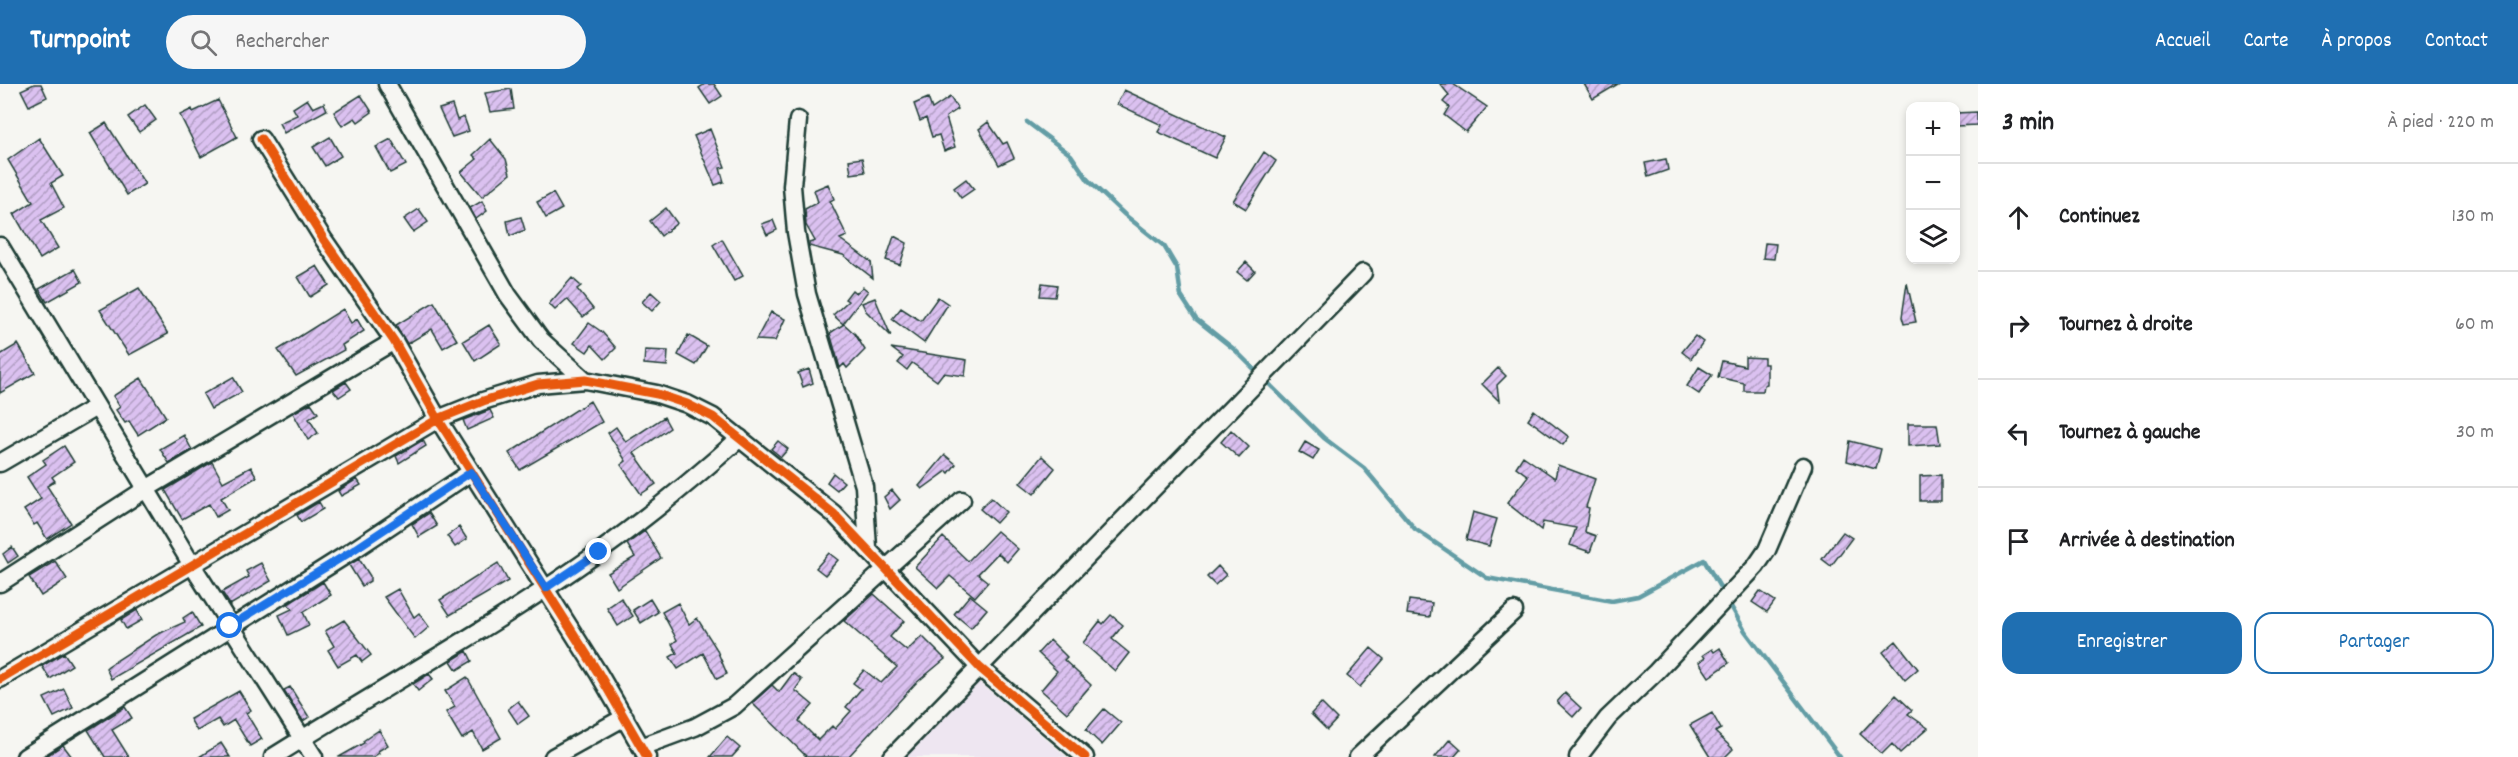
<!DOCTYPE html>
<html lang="fr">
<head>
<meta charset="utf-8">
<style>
	:root { --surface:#fff; --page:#f6f6f6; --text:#202124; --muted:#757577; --line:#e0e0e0; --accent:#1f6fb2 }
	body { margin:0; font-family:Dekko,sans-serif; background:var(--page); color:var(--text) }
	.controls { position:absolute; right:18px; top:18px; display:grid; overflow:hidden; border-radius:12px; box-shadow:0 3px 9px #0003 }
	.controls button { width:54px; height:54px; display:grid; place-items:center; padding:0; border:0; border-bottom:2px solid var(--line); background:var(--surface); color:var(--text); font:30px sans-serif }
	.stop { position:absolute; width:18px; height:18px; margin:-14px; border:4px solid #1a73e8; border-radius:50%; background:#fff }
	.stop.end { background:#1a73e8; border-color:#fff; box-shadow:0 2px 6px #0008 }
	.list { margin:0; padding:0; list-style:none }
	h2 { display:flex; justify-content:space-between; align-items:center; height:78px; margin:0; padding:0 24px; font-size:26px }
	h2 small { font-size:20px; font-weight:400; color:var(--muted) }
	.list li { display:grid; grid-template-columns:39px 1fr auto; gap:18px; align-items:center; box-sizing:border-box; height:108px; padding:0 24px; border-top:2px solid var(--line) }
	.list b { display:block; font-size:22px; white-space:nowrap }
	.list em { font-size:20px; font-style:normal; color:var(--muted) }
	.actions { display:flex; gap:12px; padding:18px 24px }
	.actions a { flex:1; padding:14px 0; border:2px solid var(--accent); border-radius:18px; text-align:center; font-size:21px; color:var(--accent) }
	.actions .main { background:var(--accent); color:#fff }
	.icon { flex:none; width:33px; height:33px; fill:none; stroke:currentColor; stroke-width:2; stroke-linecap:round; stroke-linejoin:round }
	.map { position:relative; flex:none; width:1978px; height:673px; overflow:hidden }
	header { display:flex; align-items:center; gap:36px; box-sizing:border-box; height:84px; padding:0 30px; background:var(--accent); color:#fff }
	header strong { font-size:28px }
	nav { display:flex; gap:33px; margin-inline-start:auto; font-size:21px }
	.search { width:420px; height:54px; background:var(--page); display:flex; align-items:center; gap:15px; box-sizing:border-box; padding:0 21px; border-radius:33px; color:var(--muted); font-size:22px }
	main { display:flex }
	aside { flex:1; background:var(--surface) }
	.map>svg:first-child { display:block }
	.built { fill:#eee6f1 }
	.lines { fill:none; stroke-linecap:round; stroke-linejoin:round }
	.stream { stroke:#639da5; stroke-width:4.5 }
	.building { fill:url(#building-hatch); stroke:#1f3d34; stroke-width:1.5 }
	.minor-casing { stroke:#1f3d34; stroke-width:21 }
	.minor { stroke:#f6f6f2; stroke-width:16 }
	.cycleway-casing { stroke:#f6f6f2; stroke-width:13 }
	.cycleway { stroke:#e8590c; stroke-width:9 }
	.route { stroke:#1a73e8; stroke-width:8 }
</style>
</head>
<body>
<header>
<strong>Turnpoint</strong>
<div class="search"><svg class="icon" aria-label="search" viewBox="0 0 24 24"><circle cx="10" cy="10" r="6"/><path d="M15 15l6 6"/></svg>Rechercher</div>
<nav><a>Accueil</a><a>Carte</a><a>À propos</a><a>Contact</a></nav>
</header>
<main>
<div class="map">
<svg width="1978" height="673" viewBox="0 0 1978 673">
	<defs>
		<pattern id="building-hatch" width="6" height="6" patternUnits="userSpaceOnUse" patternTransform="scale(1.5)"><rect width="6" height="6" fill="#dbc1f0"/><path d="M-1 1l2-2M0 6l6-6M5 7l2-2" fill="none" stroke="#b19ec3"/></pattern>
	</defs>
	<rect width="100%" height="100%" fill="#f6f6f2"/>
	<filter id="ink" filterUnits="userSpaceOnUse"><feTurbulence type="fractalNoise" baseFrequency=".0167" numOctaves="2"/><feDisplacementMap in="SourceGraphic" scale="12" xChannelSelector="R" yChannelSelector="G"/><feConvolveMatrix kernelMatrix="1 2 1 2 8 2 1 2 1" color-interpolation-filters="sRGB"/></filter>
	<g filter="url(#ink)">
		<path class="built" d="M978,597l89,76h-163z"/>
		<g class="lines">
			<path class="stream" d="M1027,38l44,33 17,25 37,35 39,31 13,22 4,28 15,23 39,31 24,24
				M1265,296l59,58 40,30 51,61 72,49 125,23 26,-5 66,-36 20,34
				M1728,517l17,30 95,126"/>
		</g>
		<path class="building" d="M34,0h7l6,13 -18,9 -8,-16z
			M705,0h9l8,12 -12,8 -11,-16z
			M1440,0h13l34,23 -21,25 -22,-17 5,-8 -6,-5 6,-7z
			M1584,0h34l-25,15z
			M511,5l3,20 -24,3 -5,-19z
			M1124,6l102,47 -11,21 -57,-26 4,-7 -45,-21z
			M361,11l11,17 -14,10 -3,-4 -13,8 -8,-14z
			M950,13l8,12 -12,8 9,30 -11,4 -5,-16 -7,2 -6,-19 -6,3 -6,-17 14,-6 4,11z
			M307,15l6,9 11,-5 3,7 -43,23 -5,-10 18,-8 -4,-7z
			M218,16l19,37 -36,20 -21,-42 12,-6 1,3z
			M145,21l11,15 -17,12 -11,-15z
			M452,21l5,15 7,-3 5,14 -17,6 -13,-28z
			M1977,28v13l-21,1v-13z
			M988,38l15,22 4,-2 7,16 -15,7 -20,-36z
			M106,39l39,61 -18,11 -37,-62z
			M710,45l15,38 -5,1 4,14 -9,3 -21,-49z
			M330,53l11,19 -16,10 -12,-19z
			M39,54l24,38 -12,7 13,25 -23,12 17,28 -18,11 -26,-45 19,-12 -25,-42z
			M391,55l15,26 -16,8 -14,-26z
			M490,55l16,20 4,15 -28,23 -21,-25 16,-13 -4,-4z
			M1264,68l12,9 -30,48 -13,-8z
			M862,74l3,14 -14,2 -2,-14z
			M1666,75l2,11 -20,7 -3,-14z
			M966,95l8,10 -13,9 -7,-10z
			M828,100l6,15 -4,2 17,35 -7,3 31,23 2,16 -30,-23 -34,-9v-3l6,-2 -9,-16 -1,-16 13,-7 -4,-12z
			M553,109l9,16 -16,9 -9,-16z
			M482,117l5,10 -11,8 -6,-11z
			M666,124l11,15 -16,13 -11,-15z
			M419,125l9,13 -15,10 -9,-13z
			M521,133l4,13 -15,6 -3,-15z
			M773,136l4,10 -10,5 -5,-11z
			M894,152l13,7 -7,22 -14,-5z
			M722,155l21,37 -9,5 -21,-36z
			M1765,159l11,1 -2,15 -11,-1z
			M1246,178l9,9 -8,9 -10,-8z
			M317,182l12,19 -19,12 -12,-20z
			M75,185l7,13 -35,20 -8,-13z
			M572,194l9,8 -4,3 16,20 -10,8 -16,-18 -12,11 -6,-6z
			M1042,199l15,2 -2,12 -15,-1z
			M1907,199l9,39 -12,2 -2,-7z
			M863,203l5,4 -25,33 -10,-9 15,-14 -3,-2 7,-9 4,3z
			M139,204l29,46 -39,21 -29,-45z
			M651,208l10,9 -9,10 -10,-9z
			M938,213l10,7 -24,39 -32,-24 9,-11 20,13z
			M875,214l16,38 -25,-25 -4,-8z
			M434,218l23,38 -14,8 -11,-19 -25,15 -11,-19z
			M343,225l8,14 6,-4 7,12 -22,14 2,5 -48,26 -18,-26z
			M771,228l14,7 -10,22 -19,-1z
			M589,239l13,9 14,16 -11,11 -13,-14 -5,7 -13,-9z
			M844,240l11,10 10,16 -18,18 -3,-4 -4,4 -10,-35z
			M489,241l12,19 -26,17 -12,-20z
			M688,251l19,11 -11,19 -18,-10z
			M1695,252l8,6 -12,17 -9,-7z
			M18,260l17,29 -35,20v-38z
			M891,264l76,12 -2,16 -22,-3 -6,8 -25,-18 -5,7 -9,-7 5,-6z
			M645,266l23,1 -1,15 -23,-2z
			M1745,273l19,1v6h3v20l-3,1 -1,6h-19v-8l-26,-6 4,-16 23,5z
			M1699,283l13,8 -13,19 -12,-8z
			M1498,284l8,8 -9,9 2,16 -17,-17z
			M809,285l4,14 -10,4 -5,-14z
			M233,293l9,15 -31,17 -8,-15z
			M141,294l25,39 -28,18 -9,-14 -4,2 -9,-13 4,-3 -7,-11z
			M346,298l5,7 -12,8 -6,-7z
			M590,317l12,21 -82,48 -11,-17z
			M311,319l7,10 -9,6 9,14 -10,7 -15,-27z
			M490,326l4,8 -27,12 -4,-10z
			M1534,326l35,27 -6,8 -35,-26z
			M664,333l6,11 -36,25 22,31 -15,10 -20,-29 5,-4 -18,-28 8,-6 10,15z
			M1908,340h29l3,20 -32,2z
			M1231,346l18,17 -10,11 -18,-16z
			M184,351l8,15 -23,13 -9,-14z
			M423,356l3,6 -27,17 -3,-7z
			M778,357l10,8 -7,8 -10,-8z
			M1850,357l31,8 -5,20 -29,-8z
			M1305,358l14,8 -6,10 -14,-8z
			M64,362l10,16 -22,15 3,4 -8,5 24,37 -24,16 -10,-16 -3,2 -10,-15 17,-11 -14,-22 19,-13 -3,-4z
			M945,371l11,9 -7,9 -2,-2 -25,18 -3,-3z
			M1042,372l13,12 -21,26 -14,-11z
			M1523,372l32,22 3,-13 37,14 -9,28 3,1 -4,24 11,4 -6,16 -20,-7 6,-17 -33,-6 -2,8 -34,-27 21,-27 -12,-9z
			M212,378l11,20 28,-15 6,10 -36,21 7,12 -12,7 -7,-13 -27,15 -17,-29z
			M833,389l11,9 -7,8 -10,-8z
			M1941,391v26h-21v-25z
			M357,395l4,6 -20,11 -3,-5z
			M892,406l8,10 -10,9 -6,-12z
			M991,414l15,14 -10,11 -16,-14z
			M319,418l4,7 -22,13 -4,-7z
			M1473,428l24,7 -8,27 -23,-6z
			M429,429l8,13 -18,11 -7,-13z
			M459,443l8,12 -12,8 -8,-11z
			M645,447l16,27 -44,30 -9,-15 27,-16 -8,-13z
			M997,447l21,18 -11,13 -9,-9 -20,21 10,8 -13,15 -25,-21 -12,12 -23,-21 28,-30 25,24z
			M1843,448l9,6 -21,28 -9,-7z
			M12,463l6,9 -10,7 -5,-9z
			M829,469l9,7 -13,15 -9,-7z
			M359,475l11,17v5l-8,5 -13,-21z
			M55,477l12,18 -26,17 -12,-19z
			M261,479l10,18 -41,24 -8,-13 27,-15 -3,-6z
			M498,479l10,18 -58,34 -10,-15z
			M1218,482l8,9 -11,10 -8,-8z
			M323,498l8,13 -28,17 6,13 -21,10 -9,-20 13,-6 -4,-5z
			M398,505l16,28 5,-4 10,14 -14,12 -31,-42z
			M1760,507l15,10 -8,11 -15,-10z
			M874,510l30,27 -14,16 17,14 15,-15 23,23 -30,25 -67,73h-41l-55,-54 20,-18 7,7 14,-19 9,7 -7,10 18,15 -14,16 19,19 14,-14 3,3 16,-18 -5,-4 15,-18 -8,-6 11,-13 17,13 16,-16 -53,-46z
			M970,511l17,14 -16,19 -17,-14z
			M621,514l12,18 -15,10 -11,-18z
			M650,515l8,13 -17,11 -8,-13z
			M1409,516l23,3 -2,14 -23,-3z
			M678,519l11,21 8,-6 19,30 11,26 -10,5 -14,-26 -25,16 -8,-12 7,-4 -5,-9 5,-4 -15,-28z
			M137,526l5,10 -16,9 -5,-9z
			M192,528l9,15 -90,52 -5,-11 2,-2 48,-31 29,-13 -2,-4z
			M1111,531l12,10 -11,14 17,14 -14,18 -32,-28 17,-22 3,3z
			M344,536l27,35 -9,7 -5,-7 -19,11 -10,-16 6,-4 -9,-15z
			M1050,556l17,17 -3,3 27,25 -24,28 -26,-23 16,-19 -19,-18z
			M1896,557l22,28 -13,11 -22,-28z
			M1371,564l13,11 -24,28 -13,-11z
			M1720,564l9,15 -20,14 -10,-15 6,-4 -2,-3 9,-6 2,3z
			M467,567l5,10 -15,9 -6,-9z
			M64,569l8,12 -22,14 -8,-13z
			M429,590l4,5 -15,12 -5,-7z
			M467,593l34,61 -19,11 -9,-17 -11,7 -16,-27 9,-5 -10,-16z
			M290,603l19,30 -6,4 -19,-31z
			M64,605l9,19 -19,9 -10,-19z
			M239,607l12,19 -5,3 16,26 -12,7 -16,-26 -11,7 -5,-8 -21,12 -7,-12z
			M1565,609l16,15 -8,9 -16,-15z
			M1896,611l16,15 -4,4 20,14 -28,25 -8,-9 -10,10 -22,-20z
			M518,617l11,15 -11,8 -10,-15z
			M1321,619l16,16 -10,11 -16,-16z
			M125,623l7,11 -20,12 17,27h-24l-17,-27z
			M1104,625l17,14 -19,22 -16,-15z
			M1712,629l9,16 -6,3 18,17 -8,8h-15l-20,-32z
			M379,646l9,15 -10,6 1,2 -6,4h-34l25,-14 -1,-2z
			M727,653l13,11 -8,9h-22z
			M1450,655l11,10 -7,8h-19z
			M221,659l9,14h-31z
			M63,661l9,12h-27z"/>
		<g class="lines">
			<defs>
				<path id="minor" d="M387,0l121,211 33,45 44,40
					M798,36l-6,66 4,46 11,62 57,192 4,62
					M261,55l63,101 70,101 44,78 161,255 48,83
					M0,162l192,319 122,192
					M0,379l96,-56
					M0,499l146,-94 248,-148
					M0,595l438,-260 45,-18 55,-17 47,-4 72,14 30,10 26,13 121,97 146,154 105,89
					M641,663l54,-20 39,-21 228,-206
					M25,673l324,-204 122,-81
					M273,673c108,-68 222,-131 326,-205 50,-36 96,-74 141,-114
					M553,673l72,-40
					M892,673l471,-484
					M1358,673l156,-146
					M1578,673l30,-39 48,-46 100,-106 11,-16 36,-84"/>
			</defs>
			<use href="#minor" class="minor-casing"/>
			<use href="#minor" class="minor"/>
			<defs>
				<path id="cycleway" d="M261,55l63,101 70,101 44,78 161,255 48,83
					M0,595l438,-260 45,-18 55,-17 47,-4 72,14 30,10 26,13 121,97 146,154 105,89"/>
			</defs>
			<use href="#cycleway" class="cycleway-casing"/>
			<use href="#cycleway" class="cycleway"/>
		</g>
	</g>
	<g class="lines" filter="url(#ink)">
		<path class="route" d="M230,542l119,-73 122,-81 75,116 53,-36"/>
	</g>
</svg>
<div class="controls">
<button>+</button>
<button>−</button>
<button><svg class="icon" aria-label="layers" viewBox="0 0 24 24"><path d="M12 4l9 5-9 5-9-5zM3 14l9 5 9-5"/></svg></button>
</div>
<div class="stop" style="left:230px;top:542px"></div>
<div class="stop end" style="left:599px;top:468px"></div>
</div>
<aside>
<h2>3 min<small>À pied · 220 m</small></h2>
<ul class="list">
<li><svg class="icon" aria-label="ahead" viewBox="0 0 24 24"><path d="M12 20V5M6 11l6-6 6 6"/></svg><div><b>Continuez</b></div><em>130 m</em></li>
<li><svg class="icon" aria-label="right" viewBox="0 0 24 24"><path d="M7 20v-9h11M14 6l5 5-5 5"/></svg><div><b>Tournez à droite</b></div><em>60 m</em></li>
<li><svg class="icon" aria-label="left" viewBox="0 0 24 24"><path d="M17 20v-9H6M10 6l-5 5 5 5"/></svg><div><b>Tournez à gauche</b></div><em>30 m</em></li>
<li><svg class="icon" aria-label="arrive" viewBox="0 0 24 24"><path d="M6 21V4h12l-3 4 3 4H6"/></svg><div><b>Arrivée à destination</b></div></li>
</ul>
<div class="actions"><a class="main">Enregistrer</a><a>Partager</a></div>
</aside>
</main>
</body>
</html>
